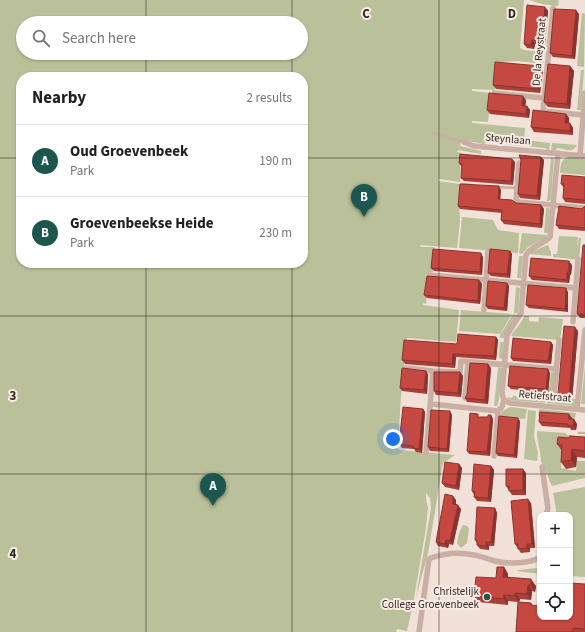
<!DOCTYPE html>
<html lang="en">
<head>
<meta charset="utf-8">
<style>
	:root { --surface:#fff; --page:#f6f6f6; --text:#202124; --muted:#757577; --line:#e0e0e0; --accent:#1c564f }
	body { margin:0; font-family:"Source Sans 3",sans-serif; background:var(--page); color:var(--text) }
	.controls { position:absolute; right:12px; bottom:12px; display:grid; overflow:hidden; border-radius:8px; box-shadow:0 1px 3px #0004 }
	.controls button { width:36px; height:36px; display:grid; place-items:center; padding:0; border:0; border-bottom:1px solid var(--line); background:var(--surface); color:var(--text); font:20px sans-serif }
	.you { position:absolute; left:393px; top:439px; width:14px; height:14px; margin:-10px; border:3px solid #fff; border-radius:50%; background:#1a73e8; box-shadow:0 0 0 6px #1a73e833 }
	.badge { display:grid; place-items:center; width:26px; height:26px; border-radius:50%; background:var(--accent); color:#fff; font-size:13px; font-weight:700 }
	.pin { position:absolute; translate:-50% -33px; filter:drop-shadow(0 1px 2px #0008) }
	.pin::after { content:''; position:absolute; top:21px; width:14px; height:12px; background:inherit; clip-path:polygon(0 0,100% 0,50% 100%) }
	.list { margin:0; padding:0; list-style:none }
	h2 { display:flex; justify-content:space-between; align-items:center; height:52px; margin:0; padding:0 16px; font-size:17px }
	h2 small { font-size:13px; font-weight:400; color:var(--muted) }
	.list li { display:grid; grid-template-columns:26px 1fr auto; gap:12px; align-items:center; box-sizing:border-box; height:72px; padding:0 16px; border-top:1px solid var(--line) }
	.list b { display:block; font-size:15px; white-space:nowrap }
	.list p { margin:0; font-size:13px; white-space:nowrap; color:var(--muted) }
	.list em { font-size:13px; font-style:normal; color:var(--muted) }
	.icon { flex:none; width:22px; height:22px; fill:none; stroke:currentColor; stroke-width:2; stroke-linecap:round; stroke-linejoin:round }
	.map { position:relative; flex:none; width:585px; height:632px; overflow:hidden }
	.search { position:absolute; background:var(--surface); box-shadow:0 1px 3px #0004; left:16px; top:16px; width:292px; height:44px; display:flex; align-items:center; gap:10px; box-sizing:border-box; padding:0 14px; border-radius:22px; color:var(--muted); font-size:15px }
	.panel { position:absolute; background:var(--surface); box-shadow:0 1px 3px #0004; left:16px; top:72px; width:292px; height:196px; border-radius:16px }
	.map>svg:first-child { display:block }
	.green { fill:#bac099; fill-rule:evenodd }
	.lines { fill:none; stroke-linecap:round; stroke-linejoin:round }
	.service { stroke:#c9afa4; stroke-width:2.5 }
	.minor { stroke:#c9afa4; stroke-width:5.5 }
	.wall { fill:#aa3f38 }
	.shaded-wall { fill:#8b332e }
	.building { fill:#c64941; stroke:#8b332e }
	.grid { fill:none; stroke:#342826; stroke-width:1; stroke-opacity:0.55 }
	.poi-dot { fill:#1c564f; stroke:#f9ece4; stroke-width:1.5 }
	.labels { text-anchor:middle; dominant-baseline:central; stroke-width:4; stroke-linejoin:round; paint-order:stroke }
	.street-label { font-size:11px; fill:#342826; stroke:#f9ece4 }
	.poi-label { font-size:11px; fill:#342826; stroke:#f9ece4; text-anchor:end }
	.grid-label { font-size:13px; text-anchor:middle; font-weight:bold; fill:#342826; stroke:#f9ece4; stroke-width:4; stroke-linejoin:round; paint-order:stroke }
</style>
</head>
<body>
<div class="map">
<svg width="585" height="632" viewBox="0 0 585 632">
	<rect width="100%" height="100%" fill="#f1e1d8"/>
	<path class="green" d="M0,0h524l-4,48 4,2 16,2 -1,9h5l-1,3 -25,-3 -18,1 1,2h-4l-2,26 -23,-1v2l19,2 -3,29 -16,-1v2l53,5 -1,12 26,3 -1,8 -4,-3 -58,-6 -3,2 -22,-4 -2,6 21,5v3l-23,-4 -1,2 4,1 -1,29 -21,-3 -1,2 22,3 -1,14 1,23 -3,27 -37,-3 1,2h13l-1,25h-4v2h-3l-1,2h3l-2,28 -3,-1v2l36,5 -3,32 -49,-4 -6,58 -3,50h-5l7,4 55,5 -12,8 -15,90 -12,44 15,-89 -1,-10 -4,-5v6l2,9 -3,26 -12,70 -6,27 -10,-2 -1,3h-396zM23,23h278v30h-278zM21,77h282v186h-282z
		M529,0h30l-1,6 -16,-2z
		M582,13l3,1 -1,53 -7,-1z
		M581,70h3l-3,40h-4z
		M552,143l25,2c-5,9 -11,4 -19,3l-4,3h-3z
		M551,157l3,2 -3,40 -2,2h-2z
		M569,157l16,2v16l-25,-2c1,-9 0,-13 9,-16z
		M546,208h3l1,2 -2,23h-4z
		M462,217l31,3 5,10 21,3 -1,20 -59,-5z
		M522,233l26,2 -4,4 -16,8 -6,7 -3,-1z
		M559,236l19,1 -1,11 2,-10h2l-2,22 -26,-3v-3h4z
		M548,245l3,7v4l-21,-2v-2z
		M519,256h4l-2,22h-4z
		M516,287l4,1 -2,25h-4z
		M461,310l51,4 -12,20 -41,-3z
		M513,314l5,1 -14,21v2h-4v-3z
		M524,316h5v5l9,1v2l1,-7 24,2 -3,21 -49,-4 1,-2 10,-13z
		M500,342h4l-1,17 -4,-1z
		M585,365v39h-4z
		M498,367l4,1 -3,32 -2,6h-3z
		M551,372h2l1,2 -2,23 24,2 -1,7 -28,-3z
		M513,396l32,3v4l-35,-3 -3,-3 5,1z
		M510,407l17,2 -2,10 -25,-1 1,-6z
		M539,409l37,4 -1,5 -32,-3 -1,2 -4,-1z
		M528,410l8,1 -2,25 4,17 -1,8 -13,-2z
		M537,431l29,2 1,2h5l-1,9h-8l-2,24 15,3 1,-10h8v17l-33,8 -11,-25 -1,-9 -3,-16z
		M585,487v90l-15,-1v-61h-13l-4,-22z
		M463,525l4,1 2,3 -2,14 -6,5 -4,-5 2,-10z
		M540,561v13l-23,-3 1,-1 19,-2v-5z"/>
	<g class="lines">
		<path class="service" d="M432,133l32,9
			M462,184l9,1
			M496,187l21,1
			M579,433h6"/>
		<path class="minor" d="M553,8l-10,103 40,4
			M494,93l50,5
			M464,142l10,4 111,10
			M558,153l-8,84c-7,8 -18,8 -24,18l-5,58 -14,22 -5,59 2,6 6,3 75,7
			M580,155l5,-62
			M519,163l-3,37 3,2 66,6
			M429,275l147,13
			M484,310l4,-59
			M573,322l5,-63
			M406,368l27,3
			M554,396l5,-56
			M465,398l3,-36
			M431,404l67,7
			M577,409l8,-79
			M426,453l7,-82 27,1 1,-11 95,8
			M494,456l4,-45 4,-4 2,-7
			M542,467l6,41 -2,7
			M419,632l10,-73 2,-1c14,-5 29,-6 43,-3 7,1 14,4 21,6 11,3 36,3 45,-4"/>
	</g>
	<path class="wall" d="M545,7l3,4 -3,34 -10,-1 -1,5 -7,-1 -3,-4z
		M579,14l-4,45 -22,-2 -3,-4z
		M570,66l4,5 -4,38 -22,-2 -4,-5z
		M543,70l-3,23 -44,-4 -3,-4z
		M526,100l-1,6h2l3,4 -1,8 -39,-4 -3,-4z
		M566,114l3,4v5h1l3,5v7l-39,-3 -3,-5z
		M541,157l3,3 -4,40 -20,-2 -2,-4 3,-34z
		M512,159l3,3 -2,23 -49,-4 -3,-3 1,-11 -3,-4z
		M585,177v27l-20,-2 -2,-4 1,-10 -3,-4z
		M501,190l-1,9 16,4 25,2 3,4 -2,19 -38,-4 -3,-4 1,-7 -42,-4 -2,-3z
		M585,206v25l-26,-2 -3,-4z
		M585,245v73h-5l-3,-4z
		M510,251l2,3 -2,24 -19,-2 -3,-3z
		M483,257l-1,18 -48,-4 -3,-3z
		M572,265l-1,10h-1l-1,8 -37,-3 -3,-4z
		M479,280l3,4 -2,20 -53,-6 -3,-3z
		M507,283l2,3 -2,25 -19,-2 -2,-3z
		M568,292v20l-39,-4 -3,-3z
		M578,331l-6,69 -11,-1 -3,-5z
		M496,337l2,3 -2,20 -40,-3 -1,11 -50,-4 -3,-4 55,-16z
		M551,342l2,3 -2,19 -38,-3 -2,-3z
		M491,368l-3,36 -21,-2 -2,-4z
		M426,371l2,4 -1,19 -25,-3 -2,-3z
		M460,372l3,4 -2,21 -25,-2 -2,-4z
		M550,373l-2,20 -37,-4 -3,-3z
		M423,409l2,3 -3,41 -6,-1 -2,-3 -12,-1 -3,-4z
		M452,415l-3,37 -19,-1 -2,-4z
		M491,415l2,4 -3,37 -21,-2 -2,-3 13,-34h8z
		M572,418l5,6 -1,6h-5l-1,-2 -28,-2 -3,-4z
		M520,421l-3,37 -19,-2 -2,-3z
		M585,437v21l-8,-1 -1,10 -10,2 -5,-7 1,-11 -5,-7 12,-6z
		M459,464l3,4 -3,22 -14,-3 -3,-4z
		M491,466l3,4 -3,32 -14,-1 -3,-4v-2l-2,-4z
		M526,473v22h-14l-6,-9z
		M456,500v4l5,5 -8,36 -4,-1 -1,4 -10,-2 -2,-4z
		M531,503l4,45h-5v4l-9,1 -6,-9z
		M495,508l2,5 -3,33h-5v4l-9,-1 -3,-4v-2l-2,-3z
		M504,567l4,7v3l28,9 -1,6 -3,-1 -1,9 -11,-1 -1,3 12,1 2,3 37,11 15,-33v48h-69l2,-30 -10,-1v4l-30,-3 -4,-6 22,-18z"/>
	<path class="shaded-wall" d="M545,7l3,4 -3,34 -3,-4z
		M576,10l3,4 -4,45 -3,-3z
		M532,40l3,4 -1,5 -3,-4z
		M540,66l3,4 -3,23 -2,-4z
		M570,66l4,5 -4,38 -3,-5z
		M523,96l3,4 -1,10 -3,-4z
		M527,106l3,4 -1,8 -3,-4z
		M566,114l3,4 -1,9 -3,-4z
		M570,123l3,5v7l-3,-4z
		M541,157l3,3 -4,40 -3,-4z
		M512,159l3,3 -2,23 -2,-4z
		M499,186l2,4 -1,12 -2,-3z
		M541,205l3,4 -2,19 -2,-4z
		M510,251l2,3 -2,24 -3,-4z
		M481,253l2,4 -1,18 -2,-3z
		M569,261l3,4 -1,10 -2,-3z
		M567,272l3,3 -1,8 -2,-3z
		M479,280l3,4 -2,20 -2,-3z
		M507,283l2,3 -2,25 -3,-3z
		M566,288l2,4v20l-3,-3z
		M575,327l3,4 -6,69 -3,-5z
		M496,337l2,3 -2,20 -2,-4z
		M551,342l2,3 -2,19 -3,-3z
		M453,354l3,3 -1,11 -3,-4z
		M488,364l3,4 -3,36 -3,-4z
		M548,369l2,4 -2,20 -2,-4z
		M426,371l2,4 -1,19 -3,-4z
		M460,372l3,4 -2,21 -3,-4z
		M423,409l2,3 -3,41 -3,-4z
		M450,411l2,4 -3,37 -2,-3z
		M569,414l3,4v5l-3,-4z
		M491,415l2,4 -3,37 -3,-4z
		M518,418l2,3 -3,37 -3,-3z
		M574,419l3,5 -1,6 -3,-4z
		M572,449l5,8 -1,10 -5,-7z
		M459,464l3,4 -3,22 -3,-4z
		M491,466l3,4 -3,32 -3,-4z
		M523,469l3,4v22l-3,-5z
		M453,496l3,4v8l-3,-4z
		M528,499l3,4 4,45 -3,-4z
		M458,505l3,4 -8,36 -3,-4z
		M495,508l2,5 -3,33 -3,-4z
		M446,540l3,4 -1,4 -3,-4z
		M486,542l3,4v4l-3,-4z
		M527,544l3,4v4l-3,-4z
		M504,567l4,7 -1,9 -4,-6z
		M531,579l5,7 -1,6 -4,-7z
		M528,585l4,6 -1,9 -4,-6z
		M515,593l5,6 -1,3 -4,-6z
		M504,595l4,6v4l-4,-6z"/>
	<path class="building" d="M527,5l18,2 -3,34 -10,-1 -1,5 -7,-1z
		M554,9l22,1 -4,46 -22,-3z
		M495,62l45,4 -2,23 -45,-4z
		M548,64l22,2 -3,38 -23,-2z
		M489,93l34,3 -1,10h5l-1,8 -39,-4z
		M533,110l33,4 -1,9h5v8l-39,-4z
		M460,154l52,5 -1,22 -50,-3 1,-14 -3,-1z
		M519,155l22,2 -4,39 -19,-2 3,-34z
		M562,175l23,2v24l-2,-1 -20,-2 1,-14h-3z
		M460,184l39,2 -1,13 14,1 4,3 25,2 -1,19 -39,-4 1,-10 -44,-4z
		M559,206l23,3 3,-3v22l-29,-3z
		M583,245h2v69h-8z
		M433,249l48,4 -1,19 -49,-4z
		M490,249l20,2 -3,23 -19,-1z
		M531,258l38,3v11h-2v8l-38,-4z
		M427,276l52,4 -1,21 -54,-6z
		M488,281l19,2 -3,25 -18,-2z
		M528,285l38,3 -1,21 -39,-4z
		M564,326l11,1 -6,68 -11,-1z
		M458,334l38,3 -2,19 -41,-2 -1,10 -50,-4 2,-20 53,4z
		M513,338l38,4 -3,19 -37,-3z
		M470,363l18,1 -3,36 -20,-2 2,-3z
		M510,366l38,3 -2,20 -38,-3z
		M402,368l24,3 -2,19 -24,-2z
		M434,372h26l-2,21 -24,-2z
		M403,407l20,2 -4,40 -6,-1v-2l-14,-2z
		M431,410l19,1 -3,38 -19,-2z
		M540,412l29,2v5h5l-1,7h-5v-2l-29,-2z
		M470,413l8,1v3h10v-2h3l-4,37 -20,-1z
		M499,416l19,2 -4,37 -18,-2z
		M570,436l15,1v14l-13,-2 -1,11 -10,2 1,-17 -5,-1 1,-7 11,1z
		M445,462l14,2 -3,22 -14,-3z
		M474,464l17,2 -3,32 -14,-1 1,-5 -3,-1z
		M506,469h17v21l-14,1v-5h-3z
		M445,494l8,2v8l5,1 -8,36 -4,-1 -1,4 -9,-2z
		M528,499l4,45h-5v4l-9,1v-5h-3l-4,-43z
		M477,507l18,1 -4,34h-5v4l-9,-1v-5h-2z
		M497,567h7l-1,10 28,2v6h-3l-1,9 -12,-1v3l-11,-1v4l-30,-3 2,-19 20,1z
		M570,583l15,1v45l-12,-1v4h-57l2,-30 13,1v2l9,1v11h30z"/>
	<path class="grid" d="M146,0v23M292,0v23M439,0v632M146,53v24M292,53v24M0,158h21M303,158h282M146,263v369M292,263v369M0,316h585M0,474h585"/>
	<circle class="poi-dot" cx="487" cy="597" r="4"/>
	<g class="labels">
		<g class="street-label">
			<text transform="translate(539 52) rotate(-85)">De la Reystraat</text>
			<text transform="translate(508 139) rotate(5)">Steynlaan</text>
			<text transform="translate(545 396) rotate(5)">Retiefstraat</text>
		</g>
		<g class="poi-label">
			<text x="479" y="591">Christelijk<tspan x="479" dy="13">College Groevenbeek</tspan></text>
		</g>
	</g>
	<g class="grid-label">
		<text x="366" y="18">C</text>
		<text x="512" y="18">D</text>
		<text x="13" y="400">3</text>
		<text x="13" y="558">4</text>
	</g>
</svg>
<div class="controls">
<button>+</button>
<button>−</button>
<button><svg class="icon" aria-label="locate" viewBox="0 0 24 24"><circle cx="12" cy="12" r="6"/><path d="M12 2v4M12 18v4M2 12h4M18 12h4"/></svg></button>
</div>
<div class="you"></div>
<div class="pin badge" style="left:213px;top:506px">A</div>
<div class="pin badge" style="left:364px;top:217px">B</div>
<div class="search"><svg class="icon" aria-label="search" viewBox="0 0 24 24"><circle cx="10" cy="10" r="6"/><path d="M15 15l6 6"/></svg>Search here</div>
<section class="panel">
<h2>Nearby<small>2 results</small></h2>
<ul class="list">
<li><span class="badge">A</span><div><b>Oud Groevenbeek</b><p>Park</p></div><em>190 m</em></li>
<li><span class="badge">B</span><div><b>Groevenbeekse Heide</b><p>Park</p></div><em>230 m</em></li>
</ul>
</section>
</div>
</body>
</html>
